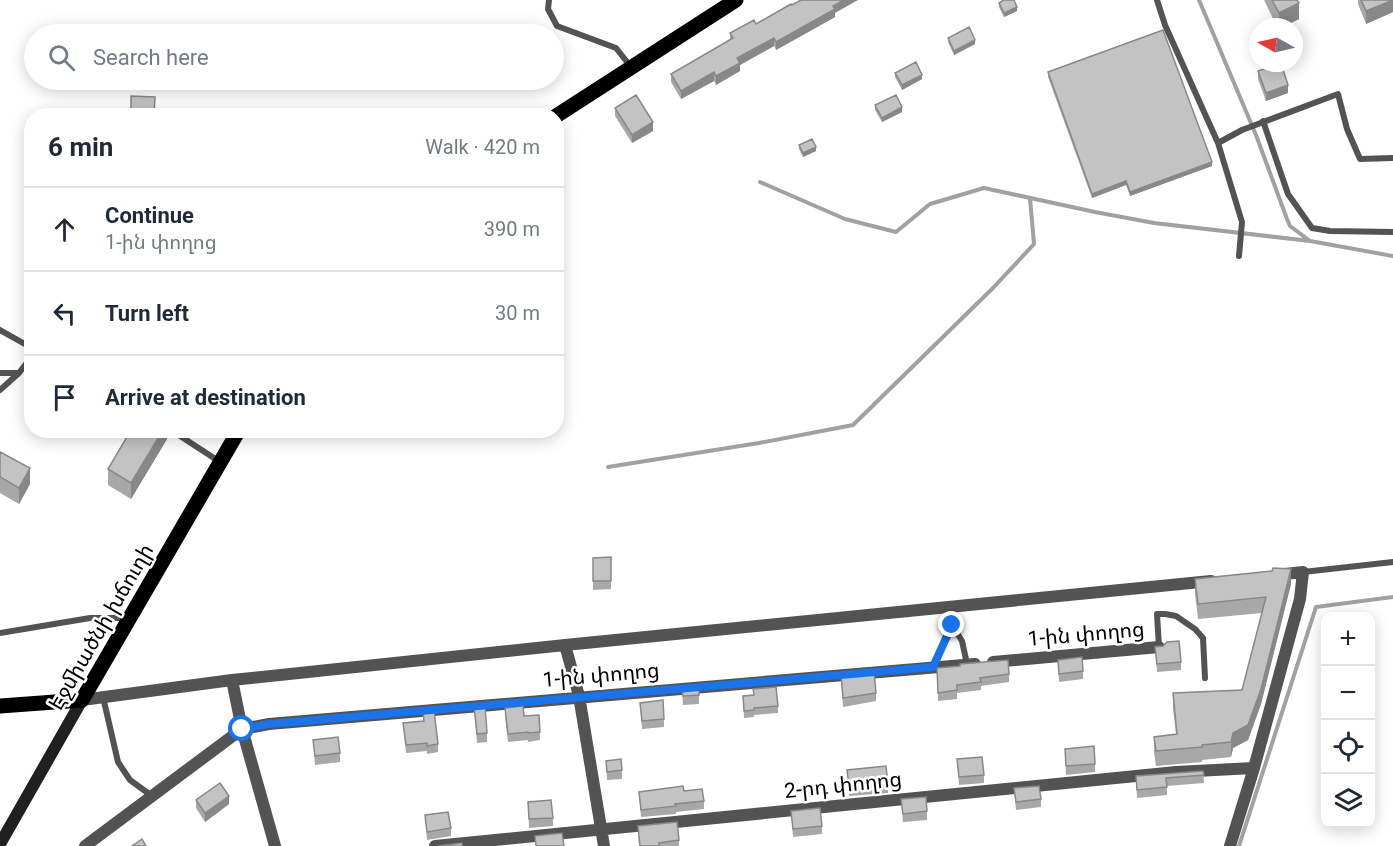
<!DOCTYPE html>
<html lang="en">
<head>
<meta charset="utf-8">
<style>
	:root { --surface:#fff; --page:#f2f2f3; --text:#1f2937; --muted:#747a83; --line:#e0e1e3 }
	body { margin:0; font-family:Roboto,"Noto Sans Armenian",sans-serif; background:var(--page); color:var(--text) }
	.controls { position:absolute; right:18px; bottom:18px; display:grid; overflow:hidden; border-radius:12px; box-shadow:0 3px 15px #0003 }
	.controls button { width:54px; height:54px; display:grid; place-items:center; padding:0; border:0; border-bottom:2px solid var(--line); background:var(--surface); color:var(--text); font:30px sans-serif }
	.compass { position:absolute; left:1249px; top:18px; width:54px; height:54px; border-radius:50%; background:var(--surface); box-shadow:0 3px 15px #0003; rotate:278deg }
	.stop { position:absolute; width:18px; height:18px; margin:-14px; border:4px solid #1a73e8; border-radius:50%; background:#fff }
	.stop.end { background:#1a73e8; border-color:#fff; box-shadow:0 2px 6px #0008 }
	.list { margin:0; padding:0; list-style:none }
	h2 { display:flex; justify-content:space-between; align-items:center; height:78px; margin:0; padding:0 24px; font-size:26px }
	h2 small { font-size:20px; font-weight:400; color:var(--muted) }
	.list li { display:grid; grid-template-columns:39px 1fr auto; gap:18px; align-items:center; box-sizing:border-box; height:84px; padding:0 24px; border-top:2px solid var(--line) }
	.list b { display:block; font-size:22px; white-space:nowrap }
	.list p { margin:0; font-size:20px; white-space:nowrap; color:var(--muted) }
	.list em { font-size:20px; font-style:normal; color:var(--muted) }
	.icon { flex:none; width:33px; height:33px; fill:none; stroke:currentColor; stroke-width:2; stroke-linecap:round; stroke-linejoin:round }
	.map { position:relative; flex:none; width:1393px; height:846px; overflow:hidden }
	.search { position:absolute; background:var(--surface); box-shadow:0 3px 15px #0003; left:24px; top:24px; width:540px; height:66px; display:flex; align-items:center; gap:15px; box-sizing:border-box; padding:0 21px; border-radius:33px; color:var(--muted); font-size:22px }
	.panel { position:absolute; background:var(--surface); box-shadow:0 3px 15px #0003; left:24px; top:108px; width:540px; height:330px; border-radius:24px }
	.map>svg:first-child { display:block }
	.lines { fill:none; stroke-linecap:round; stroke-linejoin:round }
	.stream { stroke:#a1a1a1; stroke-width:4 }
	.service { stroke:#535353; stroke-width:6 }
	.minor { stroke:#535353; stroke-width:12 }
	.secondary { stroke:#202020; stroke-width:12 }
	.primary { stroke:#000; stroke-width:15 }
	.wall { fill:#a8a8a8 }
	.shaded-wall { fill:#888 }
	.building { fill:#c3c3c3; stroke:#888; stroke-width:1.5 }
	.route { stroke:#1a73e8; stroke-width:8 }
	.labels { text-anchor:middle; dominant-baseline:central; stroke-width:5; stroke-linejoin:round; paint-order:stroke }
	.street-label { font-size:21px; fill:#000; stroke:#fff }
</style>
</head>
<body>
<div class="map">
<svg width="1393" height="846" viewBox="0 0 1393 846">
	<rect width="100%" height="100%" fill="#fff"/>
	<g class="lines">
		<path class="stream" d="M1199,0l57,135 31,84 3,7 20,15
			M760,182l85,37 51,13 34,-28 54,-16 111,24 59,11 156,18 83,15
			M608,467l151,-24 94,-18 141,-138 40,-43 -4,-46
			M1239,846l77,-239 77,-10"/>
		<path class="service" d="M549,0l-1,9 9,17 59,22 15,19
			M1157,0l8,25 53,118 24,-13 96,-36 9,35 13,30 33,-1
			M1263,121l25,73 24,34 18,3 63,1
			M1218,143l24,79 -3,34
			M0,330l32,18
			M0,373h18
			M0,390l19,-17 13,-17
			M171,430l49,32
			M1303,572l90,-10
			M952,625l10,16 5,23
			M0,633l90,-15h36
			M1159,647l-2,-33h8l11,2 19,13 8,9 2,40
			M933,667l19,-42 1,-18
			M103,697l15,65 12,18 22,16"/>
		<path class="minor" d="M565,645l14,51 25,150
			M993,662l166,-15
			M232,680l10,49 33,117
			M82,700l150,-20 333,-35 646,-64
			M85,846l157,-117 27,-5 706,-60
			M435,846l741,-74 78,-4
			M1230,846l24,-78 46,-169 3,-27 -27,3"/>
		<path class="secondary" d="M0,844l82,-144"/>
		<path class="primary" d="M556,116l180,-116
			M0,706l82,-6 157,-270"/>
	</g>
	<path class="wall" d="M1264,0h33l2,19 -16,8h-6z
		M1358,0h35v12l-27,12 -8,-20z
		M999,3l18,8 -13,6 -5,-10z
		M792,5l43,8v4l-59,33 -2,-4 -34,19v6l-24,14 -2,-4 -33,18 -10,-17v-8l59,-34v-7l26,-9z
		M948,38l27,6 -21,11 -6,-13z
		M1258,71l30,22 -22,8 -8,-22z
		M1048,72l164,94 -82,30 -4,-11 -34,13 -44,-121z
		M895,73l27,6 -20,11 -7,-13z
		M875,105l27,7 -20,10 -7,-12z
		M615,108l38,23 -21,12 -17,-27z
		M799,145l17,6 -13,6 -4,-8z
		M167,430v9l-36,60 -23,-14v-16z
		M0,452l30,32 -11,20 -19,-11z
		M611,557v32l-18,1v-32z
		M1195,579l96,5 -30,120 -13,36 -15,8 -2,9 -29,3v2l-46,4 -2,-14v-15l22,-3 -3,-26v-15l69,-3 20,-77 -64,6 -3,-25z
		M1155,647l26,15v8l-24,2z
		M1058,660l25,11v8l-24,3z
		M960,666l49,8v8l-28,4v4l-24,3v6l-19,2 -1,-33z
		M841,675l35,18v8l-33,6z
		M682,688l17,7v9l-16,1z
		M753,689l25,17v7l-24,2v2l-10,1 -1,-22 10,-1z
		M640,703l24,16v8l-22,2z
		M474,706l13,27v9l-10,1z
		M505,708l19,8 16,16v8l-12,2v-2l-20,2 -3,-26z
		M423,711l15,33v8l-11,2v-3l-21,2 -3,-30 20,-2z
		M313,740l27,13v9l-25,3z
		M1065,749l30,15v8l-29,3z
		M957,759l27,16v8l-25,2z
		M606,761l16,9v9l-15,1z
		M847,770l41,14v9l-39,3z
		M1203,771l1,12 -37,3v9l-30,3 -1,-22z
		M1014,788l27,11v8l-25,3z
		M684,791l20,10v8l-28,3v2l-35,3 -2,-25z
		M901,799l26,12v9l-24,2z
		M196,800l33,4 -24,18 -9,-14z
		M528,802l25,16v8l-24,2z
		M791,811l31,15v8l-29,3z
		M425,815l26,13v8l-24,4z
		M638,826l41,14v6h-40z"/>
	<path class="shaded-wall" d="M844,0h14l-23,13v4l-59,33v-8z
		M1393,0v12l-27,12v-13z
		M1299,3v16l-16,8h-4v-14z
		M1017,7v4l-13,6v-4z
		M774,38v8l-34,19v6l-24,14v-9l21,-18z
		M975,40v4l-21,11v-4z
		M714,72v9l-33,18v-8z
		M922,75v4l-20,11v-5z
		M1288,85v8l-22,8v-8z
		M902,107v5l-20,10v-4z
		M653,122v9l-21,12v-8z
		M816,147v4l-13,6v-4z
		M1212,162v4l-82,30v-4z
		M1126,181v4l-34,13v-4z
		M163,430h4v9l-36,60v-16z
		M30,468v16l-11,20v-16z
		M1291,569v15l-30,120 -13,36 -15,8 -2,9v-15l2,-9z
		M229,796v8l-24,18v-9z"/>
	<path class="building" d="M801,0h43l-11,6 2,3 -59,33 -2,-4 -37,20 3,5 -24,13 -2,-4 -33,19 -10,-17 62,-36 -3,-5 24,-13 2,4 35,-20 1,1z
		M1004,0h10l3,7 -13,6 -5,-10z
		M1272,0h25l2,3 -20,10z
		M1361,0h32l-27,11z
		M969,27l6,13 -21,11 -6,-13z
		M1163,30l49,132 -82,30 -4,-11 -34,13 -44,-122z
		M916,62l6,13 -20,10 -7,-12z
		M1281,63l7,22 -22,8 -8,-22z
		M636,95l17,27 -21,13 -17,-27z
		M896,95l6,12 -20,11 -7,-13z
		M131,96l24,1 -1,19h-23z
		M812,139l4,8 -13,6 -4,-8z
		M131,430h32l-32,53 -23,-14z
		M0,452l30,16 -11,20 -19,-11z
		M611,557v24h-18v-23z
		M1273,568l18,1 -30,120 -13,36 -15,8 -2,9 -29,3v2l-46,4 -2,-14 23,-3 -4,-41 69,-3 24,-93 -68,7 -3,-25 77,-8z
		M1179,641l2,21 -24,2 -2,-17 8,-1 4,-4z
		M1082,657l1,14 -24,3 -1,-14z
		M1008,660l1,14 -29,4 1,4 -24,3v5l-19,3 -1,-25 23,-2v-2z
		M874,672l2,21 -33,5 -2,-23z
		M699,687v8l-16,1 -1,-8z
		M776,687l2,19 -24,2v2l-10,1 -1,-15 11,-1 -1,-6z
		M663,700l1,19 -22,2 -2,-18z
		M485,705l2,28 -10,1 -3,-28z
		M523,706l1,10 15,-1 1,17 -12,1v-1l-20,2 -3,-26z
		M434,710l4,34 -11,2v-3l-21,2 -3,-22 21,-2 -1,-10z
		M338,737l2,16 -25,3 -2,-16z
		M1094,746l1,18 -29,2 -1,-17z
		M982,757l2,18 -25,2 -2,-18z
		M621,759l1,11 -15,2 -1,-11z
		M886,766l2,18 -39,4 -2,-18z
		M1203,771l1,4 -38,3 1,9 -30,3 -1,-14z
		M220,783l9,13 -24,17 -9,-13z
		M683,786l1,5 18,-2 2,12 -29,3 1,2 -35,4 -2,-18z
		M1039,786l2,13 -25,3 -2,-14z
		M926,797l1,14 -24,3 -2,-15z
		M551,800l2,18 -24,1 -1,-17z
		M820,808l2,18 -29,3 -2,-18z
		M448,812l3,16 -24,4 -2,-17z
		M677,822l2,18 -20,3v3h-19l-2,-20z
		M562,833l2,13h-28l-1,-10z
		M142,839l4,7h-14z
		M462,843v3h-24z"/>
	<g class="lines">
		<path class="route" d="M242,729l27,-5 664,-57 19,-42"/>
	</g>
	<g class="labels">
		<g class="street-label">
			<text transform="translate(101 627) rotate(-60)">Էջմիածնի խճուղի</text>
			<text transform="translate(1086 634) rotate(-5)">1-ին փողոց</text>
			<text transform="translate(601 675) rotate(-5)">1-ին փողոց</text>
			<text transform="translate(843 785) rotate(-6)">2-րդ փողոց</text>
		</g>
	</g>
</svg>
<div class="controls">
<button>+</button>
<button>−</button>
<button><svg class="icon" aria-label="locate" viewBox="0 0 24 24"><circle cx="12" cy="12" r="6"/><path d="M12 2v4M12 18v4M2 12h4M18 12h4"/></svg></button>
<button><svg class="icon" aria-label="layers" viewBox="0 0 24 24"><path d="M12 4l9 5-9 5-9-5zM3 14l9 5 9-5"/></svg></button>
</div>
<svg class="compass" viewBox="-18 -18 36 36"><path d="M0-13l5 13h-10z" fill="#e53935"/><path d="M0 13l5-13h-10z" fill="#747a83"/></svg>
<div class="stop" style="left:242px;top:729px"></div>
<div class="stop end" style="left:952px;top:625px"></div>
<div class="search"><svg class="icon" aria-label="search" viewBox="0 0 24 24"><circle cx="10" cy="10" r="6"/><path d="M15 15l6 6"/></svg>Search here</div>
<section class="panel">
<h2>6 min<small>Walk · 420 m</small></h2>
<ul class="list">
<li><svg class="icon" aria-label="ahead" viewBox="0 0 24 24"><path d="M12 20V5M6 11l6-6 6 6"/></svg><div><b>Continue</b><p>1-ին փողոց</p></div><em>390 m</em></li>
<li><svg class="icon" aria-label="left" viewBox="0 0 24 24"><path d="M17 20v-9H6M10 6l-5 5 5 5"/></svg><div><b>Turn left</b></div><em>30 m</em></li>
<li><svg class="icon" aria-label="arrive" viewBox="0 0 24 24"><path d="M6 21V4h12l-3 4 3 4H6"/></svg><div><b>Arrive at destination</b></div></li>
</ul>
</section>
</div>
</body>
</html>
